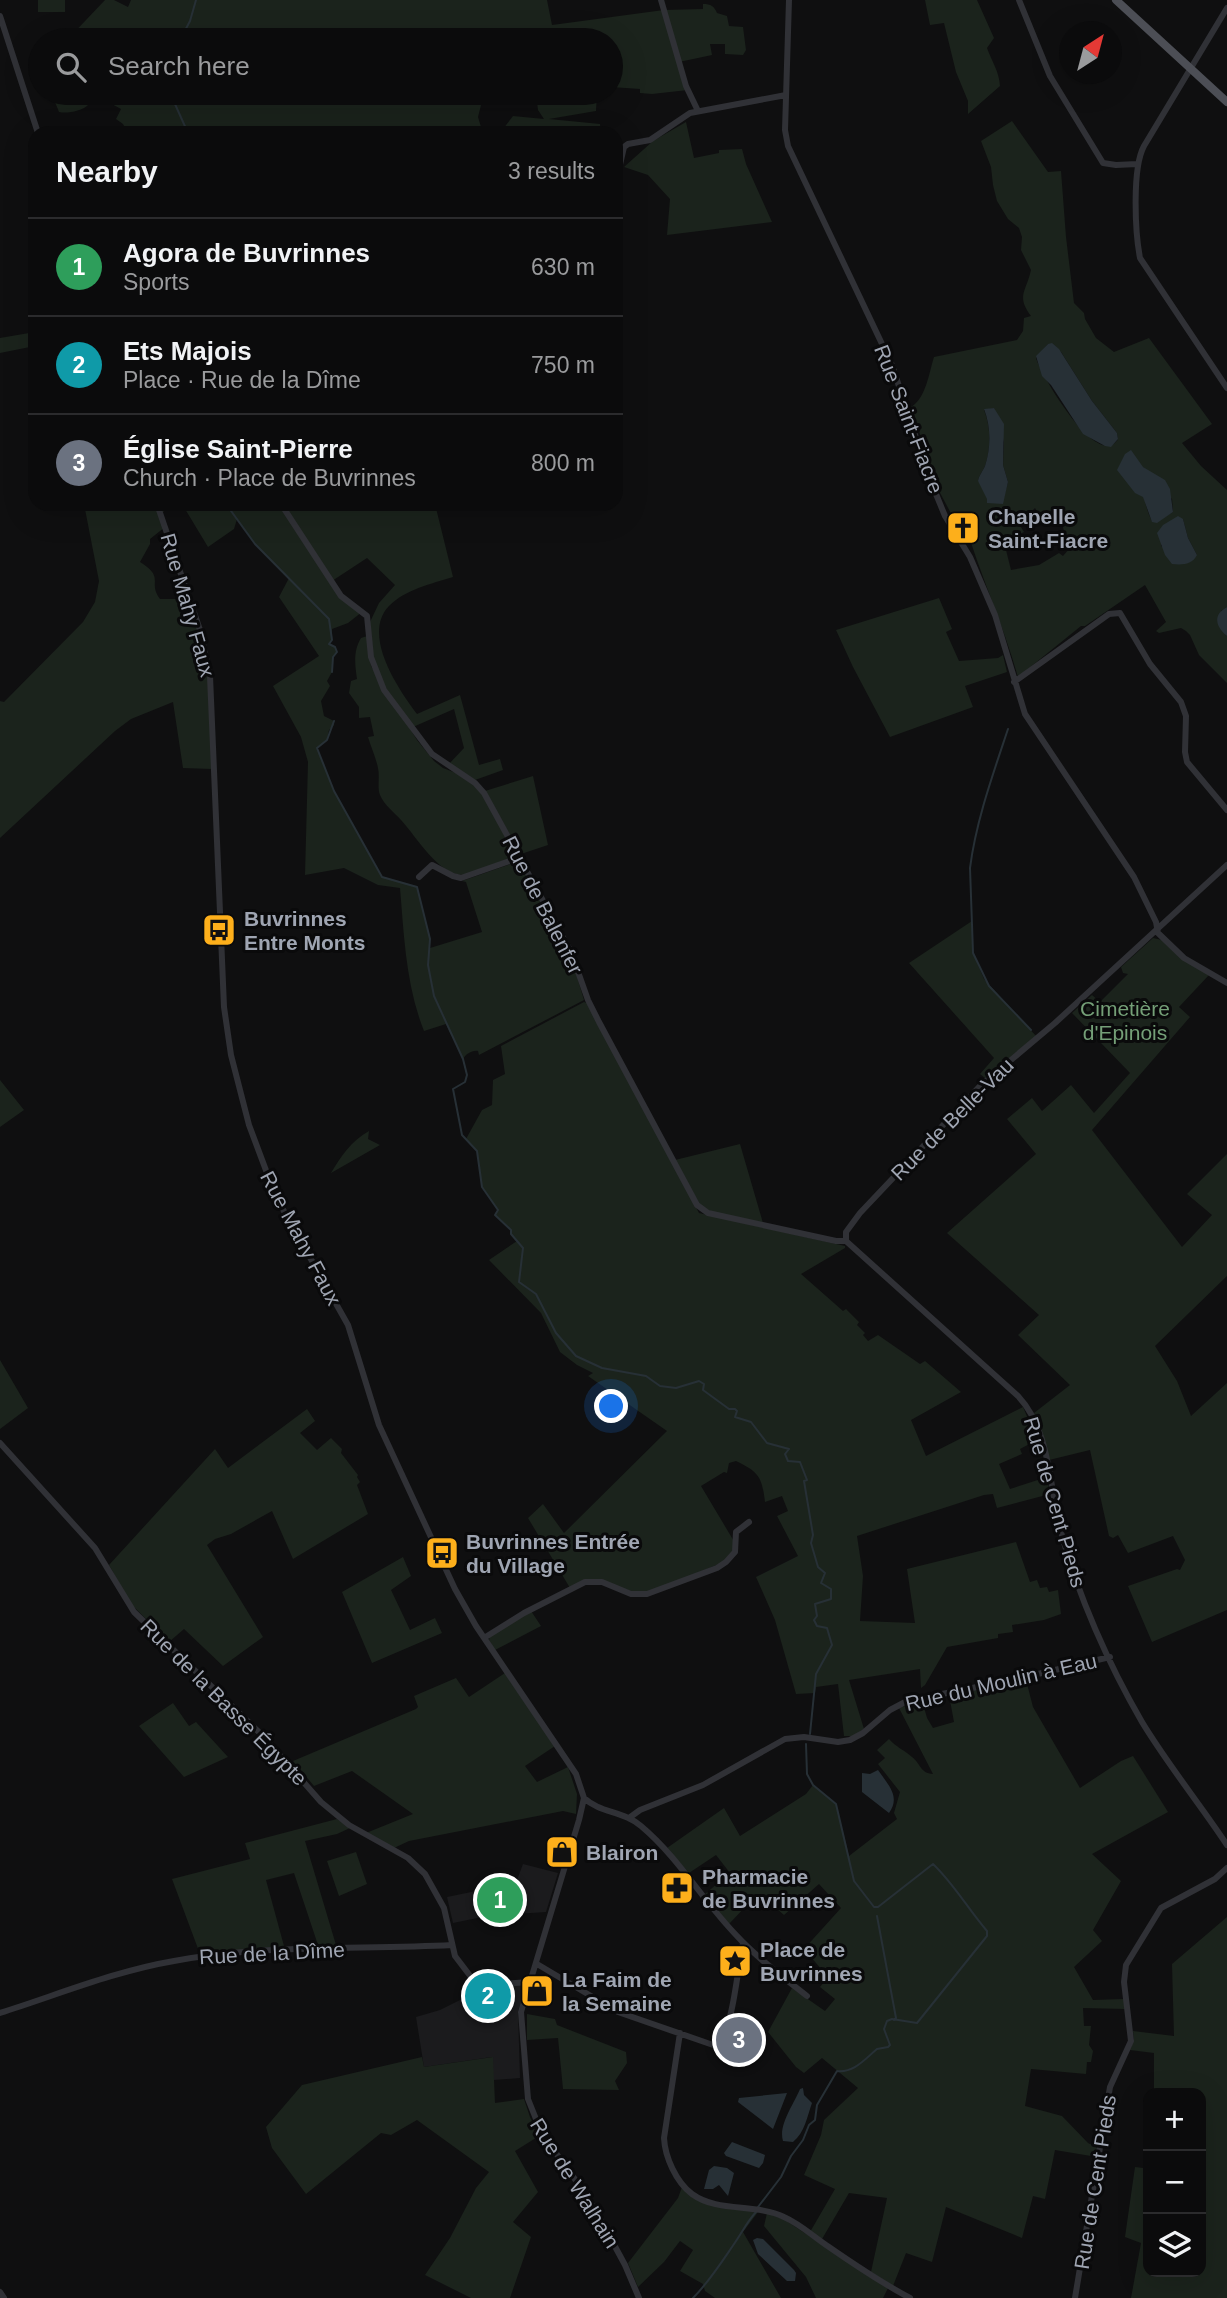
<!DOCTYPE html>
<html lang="en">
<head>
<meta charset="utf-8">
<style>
	:root { --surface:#0b0b0c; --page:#19191a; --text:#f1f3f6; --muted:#9a9b9d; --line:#2b2b2d; --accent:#d93025 }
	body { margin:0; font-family:Arial,sans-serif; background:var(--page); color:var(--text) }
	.controls { position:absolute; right:21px; bottom:21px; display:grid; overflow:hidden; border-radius:14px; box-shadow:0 7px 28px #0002 }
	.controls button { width:63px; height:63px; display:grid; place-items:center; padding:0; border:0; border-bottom:2px solid var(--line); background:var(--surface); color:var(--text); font:35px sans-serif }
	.compass { position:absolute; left:1059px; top:21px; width:63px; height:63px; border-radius:50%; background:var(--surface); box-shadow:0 7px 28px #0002; rotate:36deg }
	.you { position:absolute; left:612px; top:1407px; width:24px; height:24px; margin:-18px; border:5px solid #fff; border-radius:50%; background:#1a73e8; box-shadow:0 0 0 10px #1a73e833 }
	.badge { display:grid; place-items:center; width:46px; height:46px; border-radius:50%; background:var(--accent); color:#fff; font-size:23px; font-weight:700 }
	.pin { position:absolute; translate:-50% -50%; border:4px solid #fff; box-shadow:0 2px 7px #0006 }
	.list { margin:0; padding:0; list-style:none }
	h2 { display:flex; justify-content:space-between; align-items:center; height:91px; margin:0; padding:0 28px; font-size:30px }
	h2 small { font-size:23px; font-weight:400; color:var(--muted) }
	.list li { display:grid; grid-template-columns:46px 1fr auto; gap:21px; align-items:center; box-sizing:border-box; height:98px; padding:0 28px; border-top:2px solid var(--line) }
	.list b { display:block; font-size:26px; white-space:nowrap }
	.list p { margin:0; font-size:23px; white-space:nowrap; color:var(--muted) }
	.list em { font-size:23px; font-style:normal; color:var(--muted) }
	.icon { flex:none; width:38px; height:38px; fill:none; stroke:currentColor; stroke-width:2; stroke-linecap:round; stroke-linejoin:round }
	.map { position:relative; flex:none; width:1227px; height:2298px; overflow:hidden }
	.search { position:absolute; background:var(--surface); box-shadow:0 7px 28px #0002; left:28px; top:28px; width:595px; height:77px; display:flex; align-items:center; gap:18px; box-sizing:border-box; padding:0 24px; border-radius:38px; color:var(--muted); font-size:26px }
	.panel { position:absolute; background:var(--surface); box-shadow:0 7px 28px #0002; left:28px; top:126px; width:595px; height:385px; border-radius:21px }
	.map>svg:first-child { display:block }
	.built { fill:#1b1b1d }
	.green { fill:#1b231c; fill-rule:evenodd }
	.water { fill:#273036 }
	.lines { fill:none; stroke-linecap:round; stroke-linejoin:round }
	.stream { stroke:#273036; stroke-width:2 }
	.minor { stroke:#303136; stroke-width:6 }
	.major { stroke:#4c4e55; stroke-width:8 }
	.labels { text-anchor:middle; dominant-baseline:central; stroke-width:6; stroke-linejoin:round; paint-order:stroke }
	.street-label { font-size:21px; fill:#9fa5b2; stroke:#0a0a0b }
	.poi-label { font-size:21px; font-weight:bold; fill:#9fa5b2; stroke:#0a0a0b; text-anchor:start }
	.park-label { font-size:21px; fill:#749f77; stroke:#0a0a0b }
</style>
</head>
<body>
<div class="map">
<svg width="1227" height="2298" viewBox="0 0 1227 2298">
	<rect width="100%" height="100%" fill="#0f0f10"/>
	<path class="built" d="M523,1864l35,9 -12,39 -59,4 -34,7 -6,-26 34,-7 36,-10z
		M527,1984l-9,27 2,67 -27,2 -1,-23 -68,10 -8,-50 24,-7 28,-14 8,-10z"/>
	<path class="green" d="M38,0h27v12h-27z
		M105,0h9l14,7 3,-7h416l5,25 112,-15 39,-1v-5c8,0 11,2 14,9l10,3 2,10 14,1 3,23 -3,5 -18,-1v-10h-15l2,11 -33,7 9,28 -36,4 -12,-1v-4l-29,-2v-47h-544z
		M925,0h52l17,38 -7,10c5,14 12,23 13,38l-32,28v-13l-12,-29 -12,-49 -14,2z
		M45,93h38l5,12c-6,6 -21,9 -29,7l-4,-10 -9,-3z
		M87,93h414l-5,8 -15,4 -3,12 3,10 13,6h-366l-5,-9 -7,-5 5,-10 -20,-11 -12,1z
		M536,93h61l-1,18 -47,8 51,5 1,9h-98v-4l10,-13 31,3 -6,-9z
		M1012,121l36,51 13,-1 5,66 8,66 10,10 1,6 11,19 18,14 35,-14 63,86 -30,19 19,23 26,24v117l-6,4 4,23 2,2v47l-28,-28 -9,-20 -4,-4 -5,-3 -22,5 -3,-2 10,-9 -21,-37 -60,41h-4l-63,51c-15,-54 -39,-104 -54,-157l-9,1 -17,-32 -27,-82c15,-9 18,-34 23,-50l83,-17 6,-9 1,-13 7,-2c-15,-20 -5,-24 0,-46l-10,-20 1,-13 -3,-9 -11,-9 -11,-18 -4,-16 -2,-18 -10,-26zM1048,344l13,8 31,49 25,32 1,6c-20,33 -77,-64 -82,-81zM994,408l10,34 -1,23 5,17 -6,22 -24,-23c1,-6 5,-10 7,-15 6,-18 6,-39 -1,-56zM1143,467l29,32 1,13 -18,10 -3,-1c-9,-17 -9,-34 -9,-54zM1035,508l3,5h21l10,36 -6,7 -4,-3 -20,12 -28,5 -7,-28 20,-10 -5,-8zM1183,519l5,19 9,17 -36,-9v-4z
		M686,122l8,36 25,-5v-3l23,-1 4,15 26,58 -105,13 3,-36 -22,-24 -24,-8 29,-26z
		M35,332v14l-35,7v-15z
		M84,504h93l-16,9 4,14 -15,12v5l-10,18c26,16 7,20 20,37h26l5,3 18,80 3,87 -29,-1 -10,-66 -42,17 -16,12 -115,107v-137l4,1 79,-80 12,-20 4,-21z
		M182,504h99l60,92 21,16 -14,11 -16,6v11l-3,4 6,3 2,5 -4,5 -1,15 -5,9 3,5 -9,15 3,15 10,5v4l-5,5 -2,10 -10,8 17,43 48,86 35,10 13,52v9l52,-16 -16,-50 -4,-1 57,-20 51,92 14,47 -105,55 -1,-4c-6,-1 -12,3 -15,8l-17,-35 -22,7c-18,-45 -20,-95 -24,-143l-22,-3 -34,-17 -39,7 3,-113 -7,-25 -28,-51 46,-30 -40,-59 10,-19 -34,-34 -18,-25 -3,10 -26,18z
		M282,504h153l18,73c-22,7 -47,12 -64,29 -28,29 10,84 28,108l43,-19 19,70 21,-6 3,11 -28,10 -27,-15 16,-17 -10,-39 -41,18 -26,-35 -13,-28 -4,-42 9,-19 16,-18 -28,-27 -35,23z
		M939,598l13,31 -6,3 13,29 39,-3 5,-3 4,17 -42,14 8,21 -83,30 -37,-70 -17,-37z
		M367,636l4,30 46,74 17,21 9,7 13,5 24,17 36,66 -51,19c-27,1 -48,-38 -64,-55 -7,-8 -17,-15 -21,-25 -3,-8 0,-18 -2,-27 -2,-10 -7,-21 -10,-31l6,-1 -4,-19 -11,1v-11l-10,-14 2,-12 6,-2c-2,-14 -4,-28 4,-41z
		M533,776l15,69 -27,9 -36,-63z
		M972,921l1,32 11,26 52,57 -51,42 -5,-4 14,-16 -85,-95z
		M1153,938l9,2 47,35 -30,32 11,10 -98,113 90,117 30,-32 -25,-21 40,-40v122l-72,70 22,35 14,35 36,-33v227l-75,32 -24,-56 49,-17 3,1 5,-10 -12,-24 -45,17 -10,-18 -5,3 -4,-2 -19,-86 -41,10 -15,-47 36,-28 -52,-50 21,-20 -92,-82 89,-79 -29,-35 25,-21 10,13 29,-26 23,28 36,-40 -58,-60 20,-18 8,7 28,-28 -5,-1 -2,-6z
		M584,1002l3,1 112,210 146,33v2l-44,26 42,37 3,-2 13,13 -2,3 8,8 -2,2 5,6 10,-6 42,29 5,-3 36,31 -50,28 15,36 97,-49 14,33 -17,9 2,5 -23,10 11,25 37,-12 3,17 -53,14 -4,-14 -9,1 -127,41 6,40 -3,45 55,2 -8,-54 109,-27 14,40 7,-2 3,8 7,-1 2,5 9,-2 3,24 -17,6 -32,5 1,7 -15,2v4l-51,9 -22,38 -4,3 -1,-19 -71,11 15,49 -11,7h-9l-6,-52 -22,3 -1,6 -19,1 -21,-74 -19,-43 42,-21 -21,-40 11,-5 -6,-15 -17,6c-3,-25 -6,-30 -29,-41l-7,2 -2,10 -3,-1 -23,14 34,57 1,3 -10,15 -69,29 -20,3 -36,-12 -31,7 -42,-70 15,-14 21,29 103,-102 -79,-55 5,-3 -16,-8 -17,-13 -19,-39 -52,-53 28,-19 -6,-7v-4l-16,-15 3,-5 -16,-23 -5,-36 -11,-12 16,-29 10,-5 1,-25 12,-6 -4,-28z
		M0,1080l24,30 -24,17z
		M369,1131l-1,8 12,6 -49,28c10,-17 20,-32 38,-42z
		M740,1144l23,79 -49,-10 -14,-8 -25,-45z
		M0,1360l28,48 -28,21z
		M307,1409l8,12 -15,12 17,17 14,-12 11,11 -1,4 17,22 -1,2 3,5 -3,3 11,29 -75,45 -21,-48 -41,23 -16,5 -8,6 56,92 -40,29 -39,-37 -15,13 -38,-38 -22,-39 106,-116 13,19z
		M403,1557l8,19 -20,14 19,40 25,-12 7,15 -70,30 -30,-71z
		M531,1611l10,15 -46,24 -6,-10 1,-4z
		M505,1673l50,73 -30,20 12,16 31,-15 9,27 -1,20 -13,-3 -154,30 -15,7 -28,-15 47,-19 -61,-43 -38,15 -21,-25 123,-52 2,-2 -4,-11 42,-18 13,19z
		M1026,1680l7,27 47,81 41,-27 12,-5 35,56 -76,42 29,27 -28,49 9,11 -28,26 19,33 31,-1 1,10 -42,-1 1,18h7l-2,19 4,6 -2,11h-4l-1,12 -55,-5 -6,37 37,10 26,27 10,5 -1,9 -42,-7 -10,49 -12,-3 -11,42 -76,-31 -14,55 -26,-9 -13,33 -22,-14 16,-74 -38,-5 -27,46 -12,-7 25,-43 -31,-14 17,-40 3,-15 34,-32 -36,-30 -18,15 -8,-6 -28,-35 24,-44 33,23 10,-12 -15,-12 8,-10 -24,-28 37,-41 -22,-24 -35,31 -22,-19 -10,10 -3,-3 -20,21 -24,-30 25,-21 -14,-18 -27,18 -22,-25 57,-40 16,28 66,-42 7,-9 23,19 13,52 48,-37 -3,-6 6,-21 -22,-28 7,-6 -8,-8 12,-11c7,8 15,11 23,18 9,7 8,16 21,17l-34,-66 23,-8 5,18 6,10 21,-6 -5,-27z
		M173,1703l16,23 7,-4 32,35 -44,20 -45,-51z
		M337,1819l13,9 -13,6 -32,7 31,104h-18l-24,-72 -28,7 18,66 -84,8 -28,-75 78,-20 -5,-16z
		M356,1852l11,32 -28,12 -12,-35z
		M504,1888l5,27 -20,1 -4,-24z
		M1227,1917v381h-96l10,-55 -16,-6 10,-70 9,1 4,-20v124h53v-179h-47v-40l-24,-3 4,-10 -1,-9 41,5 -2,-72z
		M527,2014l28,5 2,6 69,27 1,11 -12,18 4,9 -56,-1 -5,-51 -31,2z
		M422,2057l2,10 69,-10 2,46 29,-4 6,18 9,19 -24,15 23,41 -25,30 18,15 -21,61h-39l-46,-23 25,-37 26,-50 13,-16 -72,-52 -26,15 -10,-2 -75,61 -34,-46 -6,-21 36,-42z
		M682,2187l12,11 64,14 -15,20 38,66h-66l-10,-7 -2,-7 -23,-13 13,-21 -13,-9 -16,21 -26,25 -10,-24 50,-65z
		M767,2213l18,7 103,68 -5,10h-67l-10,-21 -42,-51z"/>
	<path class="water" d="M1052,343l7,6 33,52 25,32 1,6 -7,8 -6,-1 -22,-12 -32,-49 -9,-9 -6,-20 12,-12z
		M994,408l10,16 -1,41 5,17 -5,22 -16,-1v-4l-9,-18c1,-6 5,-10 7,-15 6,-19 6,-39 -1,-57z
		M1131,450l12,17 22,13 5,9 3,23 -16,11 -5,-1 -9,-25 -8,-4 -18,-23 8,-16z
		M1178,516l5,3 5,19 9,17c-5,10 -15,10 -25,9l-7,-9 -8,-22 6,-8z
		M1227,607v29c-11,-9 -15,-21 0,-29z
		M878,1770c10,15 23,26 11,43l-27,-21v-19l8,1z
		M803,2088l1,7 8,8c-5,14 -7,29 -19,39l-10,-1c-5,-16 11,-37 17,-52z
		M787,2093l-14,36 -35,-27 1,-4z
		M732,2142l33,13 -2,8 -4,5 -33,-12 -2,-3z
		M714,2166l13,2 7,5 -6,23 -9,-11 -6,4h-9l5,-19z
		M757,2238l6,1 31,31 2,3 -1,8h-8l-29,-27 -5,-14z"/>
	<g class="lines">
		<path class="stream" d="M180,40l10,-19 6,-21
			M170,93l18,40
			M226,504l29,40 74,75 3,21 -3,4 6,3 2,5 -4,5 -1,15
			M334,721l-7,19 -10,8 17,43 48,86 35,10 13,52 -2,26 6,31 29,63 4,16 -2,7 -12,7 9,46 15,16 5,36 16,23 -3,5 16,15v4l12,14 -4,34 17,12 20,39 20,23 26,12 44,8 14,10 16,2 23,-7 5,3 -1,6 26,19h6l2,2 -2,6 16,5 16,21 22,6 -4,5 3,7 12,1 7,18 -3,1 9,54 -2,8 7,24 7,6 -4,10 10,6v10l-16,5 2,12 -3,4 3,6 10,2 5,17 -16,29 -6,60
			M1008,729c-15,45 -32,92 -38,139l3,85 16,33 42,44
			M877,1916l19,102 -2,2
			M758,2207l23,-30 10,-21 12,-16 6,-15 6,-5 2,-15 20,-34c17,2 28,-12 40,-22l11,-2 2,-2 -6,-16 3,-8 5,-2 25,4 70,-87v-5c-19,-22 -33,-47 -54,-67l-55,43h-4l-20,-26 -18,-77 -23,-19 -6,-11 -1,-30
			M693,2298c16,-16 28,-35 41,-54 8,-11 12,-21 22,-32"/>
		<path class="minor" d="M661,0l25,86 12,25
			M789,0l-4,130 3,16 104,219 37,112 16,39 25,41 25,58 30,99 109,163 22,45 2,11 26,25 43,25
			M1019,0l31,76 53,87 13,2 21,-1
			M1227,8l-83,138c-12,22 -9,86 -4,112l87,130
			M0,16l38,117
			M619,169l5,-22 4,-3 22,-4 40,-27 96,-18
			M157,504l43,126 10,46 14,331 7,48 18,70 27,72 72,128 31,100 76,164 21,37 100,148 8,24 -5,22 -58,192 7,87 14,35 43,59 13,22 27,50 14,33
			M281,504l60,92 26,20 4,41 13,33 48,64 43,29 9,10 87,159 17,48 11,22 98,183 11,8 128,28h10
			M1014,682l95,-68 11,-1 30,51 31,38 5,14 -1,36 2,10 40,48
			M419,877l13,-12 21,11 8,2 60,-21
			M846,1241l172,155c33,35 31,92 43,136 17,64 48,133 81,190 26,43 58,82 85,123
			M846,1241v-9l14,-19 120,-127 75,-63 172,-158
			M0,1443l95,105 39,64 129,124 58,66 28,23 59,33 17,16 19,34 11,48 16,21 13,8 46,-3
			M484,1638l40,-25 61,-31h17l29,12h16l70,-26 9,-6 9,-10 1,-20 13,-10
			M584,1798c16,15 40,13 57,28 38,32 62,75 96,110 20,22 46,41 70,60
			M629,1818l11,-8 63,-25 82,-46 19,-2 34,5 12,-2 13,-7 27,-23 17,-9 105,-21 98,-23
			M537,1964l81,48 98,34c18,-16 21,-78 27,-103
			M0,2013c57,-18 115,-42 174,-52 92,-17 185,-11 278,-16
			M680,2033l-16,105c1,19 12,44 28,56 26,19 63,9 92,23 16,7 30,20 45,30 26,18 53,36 81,51
			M0,2292l4,6
			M1075,2298l35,-211 21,-46 -7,-59 2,-17 35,-57 54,-29 12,-11"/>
		<path class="major" d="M1116,0l111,102"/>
	</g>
	<defs>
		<symbol id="church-square" viewBox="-11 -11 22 22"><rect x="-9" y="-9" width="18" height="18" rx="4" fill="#fdaf1b" stroke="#0a0a0b"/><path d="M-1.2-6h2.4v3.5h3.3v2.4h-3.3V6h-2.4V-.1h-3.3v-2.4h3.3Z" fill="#111"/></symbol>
		<symbol id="bus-square" viewBox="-11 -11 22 22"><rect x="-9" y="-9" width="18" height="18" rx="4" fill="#fdaf1b" stroke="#0a0a0b"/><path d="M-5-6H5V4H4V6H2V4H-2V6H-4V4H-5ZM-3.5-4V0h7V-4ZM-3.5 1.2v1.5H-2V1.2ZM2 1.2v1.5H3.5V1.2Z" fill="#111"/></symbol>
		<symbol id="shop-square" viewBox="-11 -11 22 22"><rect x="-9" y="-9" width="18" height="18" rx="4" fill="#fdaf1b" stroke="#0a0a0b"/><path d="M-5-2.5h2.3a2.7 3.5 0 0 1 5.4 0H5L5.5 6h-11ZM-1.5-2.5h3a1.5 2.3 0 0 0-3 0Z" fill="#111"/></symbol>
		<symbol id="pharmacy-square" viewBox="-11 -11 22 22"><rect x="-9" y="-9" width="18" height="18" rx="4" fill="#fdaf1b" stroke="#0a0a0b"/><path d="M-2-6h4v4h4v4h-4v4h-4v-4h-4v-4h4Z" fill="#111"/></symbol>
		<symbol id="sight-square" viewBox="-11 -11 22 22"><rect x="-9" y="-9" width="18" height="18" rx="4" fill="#fdaf1b" stroke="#0a0a0b"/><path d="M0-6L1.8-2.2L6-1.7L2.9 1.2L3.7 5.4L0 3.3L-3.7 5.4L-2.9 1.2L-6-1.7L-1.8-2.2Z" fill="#111"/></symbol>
	</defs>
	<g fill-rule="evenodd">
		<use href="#church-square" x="944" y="509" width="38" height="38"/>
		<use href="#bus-square" x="200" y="911" width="38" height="38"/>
		<use href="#bus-square" x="423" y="1534" width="38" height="38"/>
		<use href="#shop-square" x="543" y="1833" width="38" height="38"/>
		<use href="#pharmacy-square" x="658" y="1869" width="38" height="38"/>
		<use href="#sight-square" x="716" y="1942" width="38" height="38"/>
		<use href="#shop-square" x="518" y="1972" width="38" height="38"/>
	</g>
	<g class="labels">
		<g class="street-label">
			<text transform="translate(909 419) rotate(69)">Rue Saint-Fiacre</text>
			<text transform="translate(188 605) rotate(74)">Rue Mahy Faux</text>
			<text transform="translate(543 905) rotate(63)">Rue de Balenfer</text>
			<text transform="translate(952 1119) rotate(-45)">Rue de Belle-Vau</text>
			<text transform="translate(301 1238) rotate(62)">Rue Mahy Faux</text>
			<text transform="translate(1055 1502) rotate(74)">Rue de Cent Pieds</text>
			<text transform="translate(1001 1682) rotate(-13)">Rue du Moulin à Eau</text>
			<text transform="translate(224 1702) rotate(45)">Rue de la Basse Égypte</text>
			<text transform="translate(272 1953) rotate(-3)">Rue de la Dîme</text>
			<text transform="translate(1095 2182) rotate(-81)">Rue de Cent Pieds</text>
			<text transform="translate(575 2183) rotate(58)">Rue de Walhain</text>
		</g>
		<g class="poi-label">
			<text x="988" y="516">Chapelle<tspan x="988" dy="24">Saint-Fiacre</tspan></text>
			<text x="244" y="918">Buvrinnes<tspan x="244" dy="24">Entre Monts</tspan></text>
			<text x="466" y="1541">Buvrinnes Entrée<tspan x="466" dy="24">du Village</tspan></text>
			<text x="586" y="1852">Blairon</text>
			<text x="702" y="1876">Pharmacie<tspan x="702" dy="24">de Buvrinnes</tspan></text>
			<text x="760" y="1949">Place de<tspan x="760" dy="24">Buvrinnes</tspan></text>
			<text x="562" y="1979">La Faim de<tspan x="562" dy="24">la Semaine</tspan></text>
		</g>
		<g class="park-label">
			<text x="1125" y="1008">Cimetière<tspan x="1125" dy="24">d'Epinois</tspan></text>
		</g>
	</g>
</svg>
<div class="controls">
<button>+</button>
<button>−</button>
<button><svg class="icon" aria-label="layers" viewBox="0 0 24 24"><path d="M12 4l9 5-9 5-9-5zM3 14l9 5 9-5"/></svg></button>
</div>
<svg class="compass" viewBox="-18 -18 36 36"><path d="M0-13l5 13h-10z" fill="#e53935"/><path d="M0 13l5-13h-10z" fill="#9a9b9d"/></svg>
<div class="you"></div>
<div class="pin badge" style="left:500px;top:1900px;background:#2e9e5b">1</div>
<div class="pin badge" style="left:488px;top:1996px;background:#0f9aa8">2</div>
<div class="pin badge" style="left:739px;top:2040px;background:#6b7280">3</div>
<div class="search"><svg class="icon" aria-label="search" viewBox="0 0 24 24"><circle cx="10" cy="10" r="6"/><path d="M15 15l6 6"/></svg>Search here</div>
<section class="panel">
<h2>Nearby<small>3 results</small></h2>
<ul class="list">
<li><span class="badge" style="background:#2e9e5b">1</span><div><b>Agora de Buvrinnes</b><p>Sports</p></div><em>630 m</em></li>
<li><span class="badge" style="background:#0f9aa8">2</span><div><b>Ets Majois</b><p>Place · Rue de la Dîme</p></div><em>750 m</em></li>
<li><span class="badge" style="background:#6b7280">3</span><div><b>Église Saint-Pierre</b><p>Church · Place de Buvrinnes</p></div><em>800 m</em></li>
</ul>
</section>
</div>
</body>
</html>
